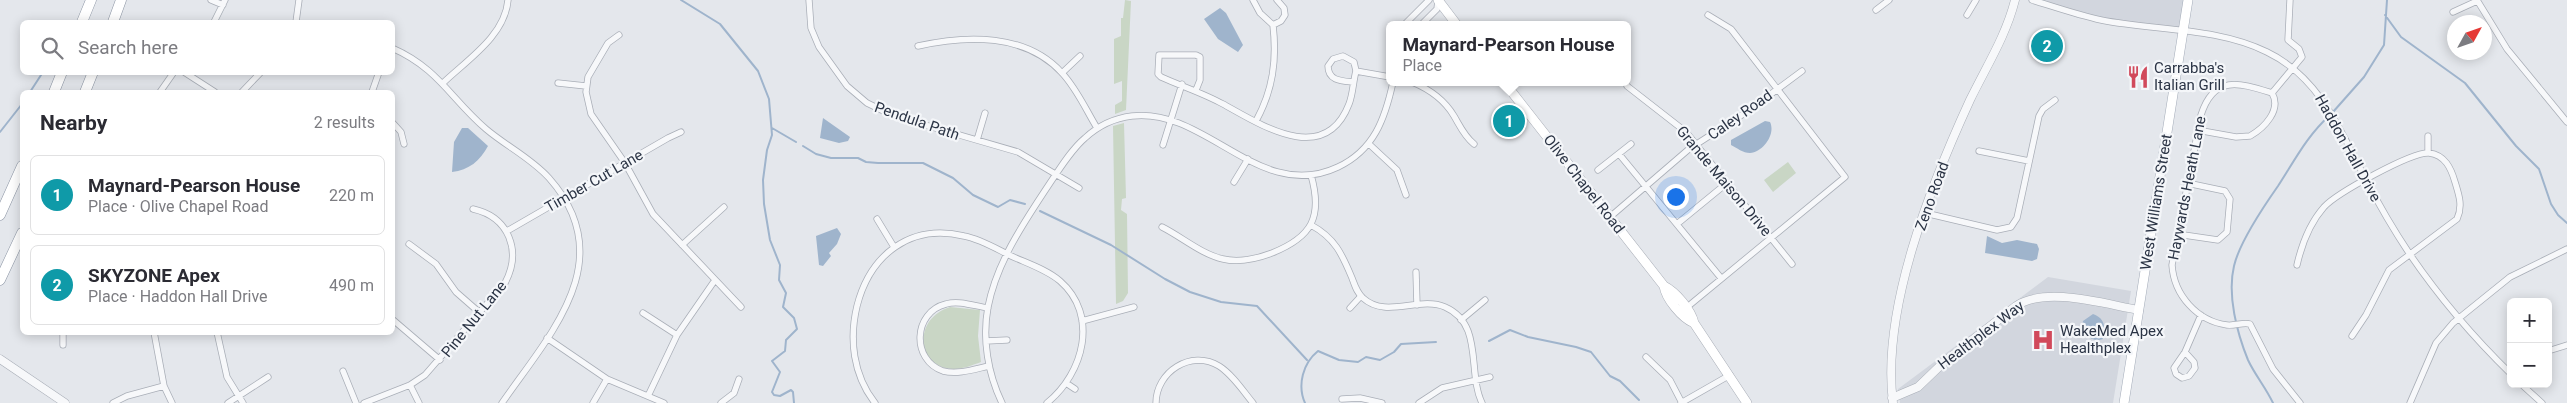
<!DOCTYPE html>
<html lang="en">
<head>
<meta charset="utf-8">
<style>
	:root { --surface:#fff; --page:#f2f2f3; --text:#2b2b33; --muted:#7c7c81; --line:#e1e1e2; --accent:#1a73e8 }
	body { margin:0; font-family:Roboto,sans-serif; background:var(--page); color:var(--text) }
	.controls { position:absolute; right:15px; bottom:15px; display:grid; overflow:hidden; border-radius:8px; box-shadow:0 2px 12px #0003 }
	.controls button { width:45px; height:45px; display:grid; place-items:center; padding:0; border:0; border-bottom:1px solid var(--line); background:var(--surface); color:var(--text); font:25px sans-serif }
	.compass { position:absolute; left:2447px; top:15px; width:45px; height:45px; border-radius:50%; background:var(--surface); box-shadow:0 2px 12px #0003; rotate:50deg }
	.you { position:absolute; left:1675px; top:196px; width:18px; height:18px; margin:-12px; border:4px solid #fff; border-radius:50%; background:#1a73e8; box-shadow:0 0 0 8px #1a73e833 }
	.badge { display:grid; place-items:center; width:32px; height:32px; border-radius:50%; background:var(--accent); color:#fff; font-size:16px; font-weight:700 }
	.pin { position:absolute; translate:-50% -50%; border:2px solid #fff; box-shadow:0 1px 5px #0006 }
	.popup { position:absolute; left:1386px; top:21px; width:245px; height:65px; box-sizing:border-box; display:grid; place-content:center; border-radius:8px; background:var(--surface); filter:drop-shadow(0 1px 4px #0005); font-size:16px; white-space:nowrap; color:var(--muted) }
	.popup b { font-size:19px; color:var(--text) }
	.popup::after { content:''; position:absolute; left:50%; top:100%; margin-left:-10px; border:10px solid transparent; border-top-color:var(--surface) }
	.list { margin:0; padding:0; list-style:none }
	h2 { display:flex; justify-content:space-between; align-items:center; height:65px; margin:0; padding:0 20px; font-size:21px }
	h2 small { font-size:16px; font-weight:400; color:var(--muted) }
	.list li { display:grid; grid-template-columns:32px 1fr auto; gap:15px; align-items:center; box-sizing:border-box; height:80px; margin:0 10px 10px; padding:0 10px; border:1px solid var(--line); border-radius:8px }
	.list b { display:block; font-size:19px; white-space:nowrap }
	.list p { margin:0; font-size:16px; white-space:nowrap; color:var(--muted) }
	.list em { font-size:16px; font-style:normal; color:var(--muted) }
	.icon { flex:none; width:28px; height:28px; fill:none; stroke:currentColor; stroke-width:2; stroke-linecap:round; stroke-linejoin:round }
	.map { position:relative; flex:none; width:2567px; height:403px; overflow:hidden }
	.search { position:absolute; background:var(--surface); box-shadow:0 2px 12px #0003; left:20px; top:20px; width:375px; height:55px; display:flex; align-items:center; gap:12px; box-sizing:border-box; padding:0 18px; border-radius:8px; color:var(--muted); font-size:19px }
	.panel { position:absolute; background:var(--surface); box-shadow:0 2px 12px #0003; left:20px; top:90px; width:375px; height:245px; border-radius:8px }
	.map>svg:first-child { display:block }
	.built { fill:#d2d6de }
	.green { fill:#c9d6c5 }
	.water { fill:#9fb4cc }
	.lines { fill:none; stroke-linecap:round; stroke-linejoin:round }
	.stream { stroke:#9fb4cc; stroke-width:2 }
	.minor-casing { stroke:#a9aeb7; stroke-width:7 }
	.tertiary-casing { stroke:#a9aeb7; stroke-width:9 }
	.secondary-casing { stroke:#a9aeb7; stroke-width:10 }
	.primary-casing { stroke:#a3abb8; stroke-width:10 }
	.motorway-casing { stroke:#8b94a3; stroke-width:11 }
	.minor { stroke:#f7f8fa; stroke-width:5.5 }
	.tertiary { stroke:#f7f8fa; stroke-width:8 }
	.secondary { stroke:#fff; stroke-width:9 }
	.primary { stroke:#fff; stroke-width:9 }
	.motorway { stroke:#fff; stroke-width:10 }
	.labels { text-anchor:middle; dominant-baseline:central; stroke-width:4.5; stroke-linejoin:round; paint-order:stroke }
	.poi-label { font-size:15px; fill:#2b3445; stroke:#f4f6f9; text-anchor:start }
	.street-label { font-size:15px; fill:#2b3445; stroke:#f4f6f9 }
</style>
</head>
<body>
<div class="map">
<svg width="2567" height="403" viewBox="0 0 2567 403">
	<rect width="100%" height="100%" fill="#e4e7ec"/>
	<path class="built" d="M2032,0h152l-3,29 -81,-9z
		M2048,277l83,14 -18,112h-213l-2,-14z"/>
	<path class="green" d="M1125,0l6,1 -5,109 -11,4v-9l7,-4v-20l-8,3v-45l7,-3v-18h2z
		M1124,123l2,75 -4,1 -1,11 6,4 1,79 -5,8 -7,3 -3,-178z
		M1788,162l8,11 -23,19 -9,-12z
		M950,307l30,3 -2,26 3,26c-8,3 -18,7 -27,7 -38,-1 -42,-50 -4,-62z"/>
	<path class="water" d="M1220,8l6,5 17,32 -5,7 -20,-13 -14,-20z
		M823,118l27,19 -2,4 -9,2 -19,-5z
		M1765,121l5,1c6,12 -7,30 -20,31 -7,0 -13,-5 -19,-8v-5z
		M462,128h6l20,18c-8,15 -19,24 -36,26l2,-30z
		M837,228l4,6 -4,10 -8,9 2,3 -8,10 -4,-1 -3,-29z
		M1987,236l15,7 15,-3 20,4 2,5 -2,10 -5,2 -47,-8z
		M2093,314c12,4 13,14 10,25 -11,4 -23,-5 -20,-18z"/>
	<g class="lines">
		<path class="stream" d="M681,0l39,24 38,47 11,28 3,36 -5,15 -4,30 1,24 6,36 10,25 -1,15 7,13 -3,14 11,11 3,11 -11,11 -1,11 -13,10 8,11 -8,20 2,3 6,1 11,-6 2,2 1,11
			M2385,15l16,22 64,46 51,63 23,23 12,35 7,11 9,8
			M30,92l13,-20
			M2333,112l31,-35 20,-32 3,-45
			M772,128l24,14
			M0,132l22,-28
			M803,146l13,8 15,4h27l8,4 12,1h45l30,15 20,17 25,12 12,-7 15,4
			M1040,211l71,34 54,34 25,13 31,10 36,4 50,54
			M1489,341l21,-11 18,7 48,10 15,5 19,24 10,5 19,19
			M1305,403c-8,-18 -2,-40 13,-52l21,9 19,2 8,-5 14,3 14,-8 7,-8 35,-2
			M2273,403c-7,-15 -18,-28 -25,-43 -11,-27 -21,-65 -14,-94 5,-22 30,-60 44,-80 17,-26 28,-49 52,-71"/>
		<defs>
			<path id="minor" d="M211,0l12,5
				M809,0l2,28 8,19 28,39 20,17 27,13 124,36 61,36
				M1253,0l7,13 13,12c4,35 0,65 -17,96
				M2032,0c23,7 46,15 69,20 55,11 115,7 166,32 52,25 73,77 98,126 13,25 28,51 44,75 30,44 64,84 102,121
				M2290,0l-2,40 11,9 3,8 -30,36c-32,-10 -58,-19 -71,22l-29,150c2,30 25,56 55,60 8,1 16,-3 23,-1l23,45 27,34
				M2477,0l30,49 60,73
				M1876,10l13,-10
				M2453,12l24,-11
				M1967,15l9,-15
				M214,22l11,-22
				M296,22l3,-22
				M1273,25l8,-4 4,-6 -1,-7 -7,-8
				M1404,25l25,-25
				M1421,25l16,-16 1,-9
				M619,35l-11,8 -20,34 -2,15 5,22 34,49 28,51 88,93
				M918,46c48,-11 108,-13 144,27 15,16 24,37 35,55
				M392,48c46,20 59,51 94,81 20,17 45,29 63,49 73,82 0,157 -47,225
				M184,72l31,20
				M1062,73l18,-17
				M1353,82c-11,-1 -25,-1 -25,-16l5,-7 10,-3 11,6 2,9
				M1412,82c17,7 32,17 42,34 6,10 10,20 20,28
				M443,83c24,-23 62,-47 65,-83
				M558,83l28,3
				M1627,86l59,46 106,132
				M1196,90l4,-10v-23l-4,-2h-37l-1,19 3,3c20,9 42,16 62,27 38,21 102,63 126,0 4,-10 4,-22 7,-33l34,6
				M160,92l14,-20
				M242,92l19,-20
				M372,92l7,-20
				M392,122l9,10 3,12
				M2197,130l39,7 14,-1c14,-8 32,-26 22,-43
				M977,140l8,-27
				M1369,144l28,26 9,25
				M1163,145l19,-61
				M1979,151l50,10
				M2428,153v-17
				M1619,154l102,124
				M1598,170l33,-26
				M1234,182l14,-23
				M1925,213l72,17 14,-3 6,-9 22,-102 4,-7 12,-9
				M1610,217l79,-68 59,-38 54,-40
				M877,219l17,28
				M1677,224l50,-41
				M1311,225c24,13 31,29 41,53 3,8 5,15 11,20 23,21 56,-2 82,9 39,17 22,65 37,96
				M1162,227c20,10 39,27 61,32 17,4 33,0 49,-6 40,-16 51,-36 39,-78
				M507,231l161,-93 13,-6
				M2177,234l41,6 9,-8 3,-33 -5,-8 -38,-8
				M409,244l27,20 20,28 24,21
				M682,245l42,-38
				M2297,265c5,-22 12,-41 27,-58 13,-14 87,-55 105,-54 16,2 22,15 26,29 4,13 8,24 2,37l-68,51 -23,45 -14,21
				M1416,272l1,33
				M988,308c-14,-2 -29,-8 -42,-4 -33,8 -35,56 -3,67 15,4 32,-2 46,-5
				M1350,308l11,-12
				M1686,308l159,-131 -114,-148 -23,-14
				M643,313l34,22
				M392,319l48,41
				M1461,320l24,-20
				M1082,321l52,-14
				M154,332l10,54 8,17
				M217,332l10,45 16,26
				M547,338l60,41 57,24
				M986,341l21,-1
				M63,345v-13
				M2548,351l19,-6
				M2185,352l9,10 1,6 -6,8 -7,2 -6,-4 -2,-6 11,-16 16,-37
				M1646,357l24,23 12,23
				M343,371l13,32
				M1066,383l9,6
				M2521,384l21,19
				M410,385l9,18
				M648,396l29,-61 38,-55
				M1342,399l18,-1 22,5
				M113,403l14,-7 37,-10
				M228,403l40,-26
				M364,403l46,-18 15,-10 80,-92c17,-32 4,-66 -32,-74
				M593,403l14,-24
				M721,403l13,-10 5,-14
				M875,403c-22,-28 -26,-64 -18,-97 13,-51 53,-83 107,-70 16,3 31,12 45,19 17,8 37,14 51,26 39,34 24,92 -13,122
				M1002,403c-14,-29 -20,-64 -14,-96 9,-46 37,-86 62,-124 11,-16 21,-33 35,-45 13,-12 30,-20 47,-22 74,-9 128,88 206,51 36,-17 47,-48 55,-85
				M1156,403c0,-31 35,-54 63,-37 14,9 24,25 34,37
				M1419,403l23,-15 48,-11
				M1681,403l49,-28
				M2410,403l26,-60 17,-20 57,-46 57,-28"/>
			<path id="tertiary" d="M0,359l65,44
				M1892,398l26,-11 25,-24 73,-57c30,-20 88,-2 123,4
				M1893,403c-12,-94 38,-218 77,-303 16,-33 36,-64 45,-100"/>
			<path id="secondary" d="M1438,0l19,25
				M1504,82l160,204c12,6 27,24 30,37l53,80
				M1664,286c2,13 18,32 30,37"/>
			<path id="primary" d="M2124,403l64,-403"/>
			<path id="motorway" d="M82,22l9,-22
				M113,22l8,-22
				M54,92l8,-20
				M85,92l8,-20
				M0,215l22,-49
				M0,280l22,-47"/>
		</defs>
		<use href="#minor" class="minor-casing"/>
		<use href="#tertiary" class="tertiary-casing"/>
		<use href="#secondary" class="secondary-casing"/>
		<use href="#primary" class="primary-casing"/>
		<use href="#motorway" class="motorway-casing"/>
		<use href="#minor" class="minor"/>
		<use href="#tertiary" class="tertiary"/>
		<use href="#secondary" class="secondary"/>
		<use href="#primary" class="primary"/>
		<use href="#motorway" class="motorway"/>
	</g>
	<defs>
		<symbol id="restaurant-bare" viewBox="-9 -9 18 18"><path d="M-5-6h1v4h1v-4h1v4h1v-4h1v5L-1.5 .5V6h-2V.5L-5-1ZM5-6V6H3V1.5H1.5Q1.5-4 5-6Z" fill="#d1495b" stroke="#f4f6f9" stroke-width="2.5" paint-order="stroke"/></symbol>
		<symbol id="hospital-bare" viewBox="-9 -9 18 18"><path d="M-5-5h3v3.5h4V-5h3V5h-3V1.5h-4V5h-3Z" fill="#d1495b" stroke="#f4f6f9" stroke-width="2.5" paint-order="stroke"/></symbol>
	</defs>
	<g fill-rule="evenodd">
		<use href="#restaurant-bare" x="2122" y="61" width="32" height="32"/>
		<use href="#hospital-bare" x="2027" y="324" width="32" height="32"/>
	</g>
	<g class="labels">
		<g class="poi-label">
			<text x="2154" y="68">Carrabba's<tspan x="2154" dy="17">Italian Grill</tspan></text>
			<text x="2060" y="331">WakeMed Apex<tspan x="2060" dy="17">Healthplex</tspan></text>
		</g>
		<g class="street-label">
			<text transform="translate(1740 115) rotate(-35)">Caley Road</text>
			<text transform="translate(917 121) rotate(19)">Pendula Path</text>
			<text transform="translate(2348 148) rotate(61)">Haddon Hall Drive</text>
			<text transform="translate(594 181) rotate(-30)">Timber Cut Lane</text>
			<text transform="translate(1724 181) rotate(50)">Grande Maison Drive</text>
			<text transform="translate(1584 184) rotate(52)">Olive Chapel Road</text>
			<text transform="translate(2187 188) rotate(-79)">Haywards Heath Lane</text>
			<text transform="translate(1932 196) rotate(-70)">Zeno Road</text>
			<text transform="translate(2156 202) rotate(-81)">West Williams Street</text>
			<text transform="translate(474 319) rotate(-51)">Pine Nut Lane</text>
			<text transform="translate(1981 335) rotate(-37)">Healthplex Way</text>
		</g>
	</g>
</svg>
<div class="controls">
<button>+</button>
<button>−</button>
</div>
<svg class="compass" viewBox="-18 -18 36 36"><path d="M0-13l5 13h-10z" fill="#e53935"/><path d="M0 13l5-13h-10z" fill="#7c7c81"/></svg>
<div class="you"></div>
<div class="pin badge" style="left:1509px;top:121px;background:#0f9aa8">1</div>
<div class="popup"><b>Maynard-Pearson House</b>Place</div>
<div class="pin badge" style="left:2047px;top:46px;background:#0f9aa8">2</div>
<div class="search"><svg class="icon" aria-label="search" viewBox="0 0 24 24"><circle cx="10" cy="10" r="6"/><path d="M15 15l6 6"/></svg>Search here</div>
<section class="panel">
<h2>Nearby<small>2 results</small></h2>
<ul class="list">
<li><span class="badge" style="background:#0f9aa8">1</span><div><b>Maynard-Pearson House</b><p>Place · Olive Chapel Road</p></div><em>220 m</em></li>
<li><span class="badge" style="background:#0f9aa8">2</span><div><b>SKYZONE Apex</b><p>Place · Haddon Hall Drive</p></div><em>490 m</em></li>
</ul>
</section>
</div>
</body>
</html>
